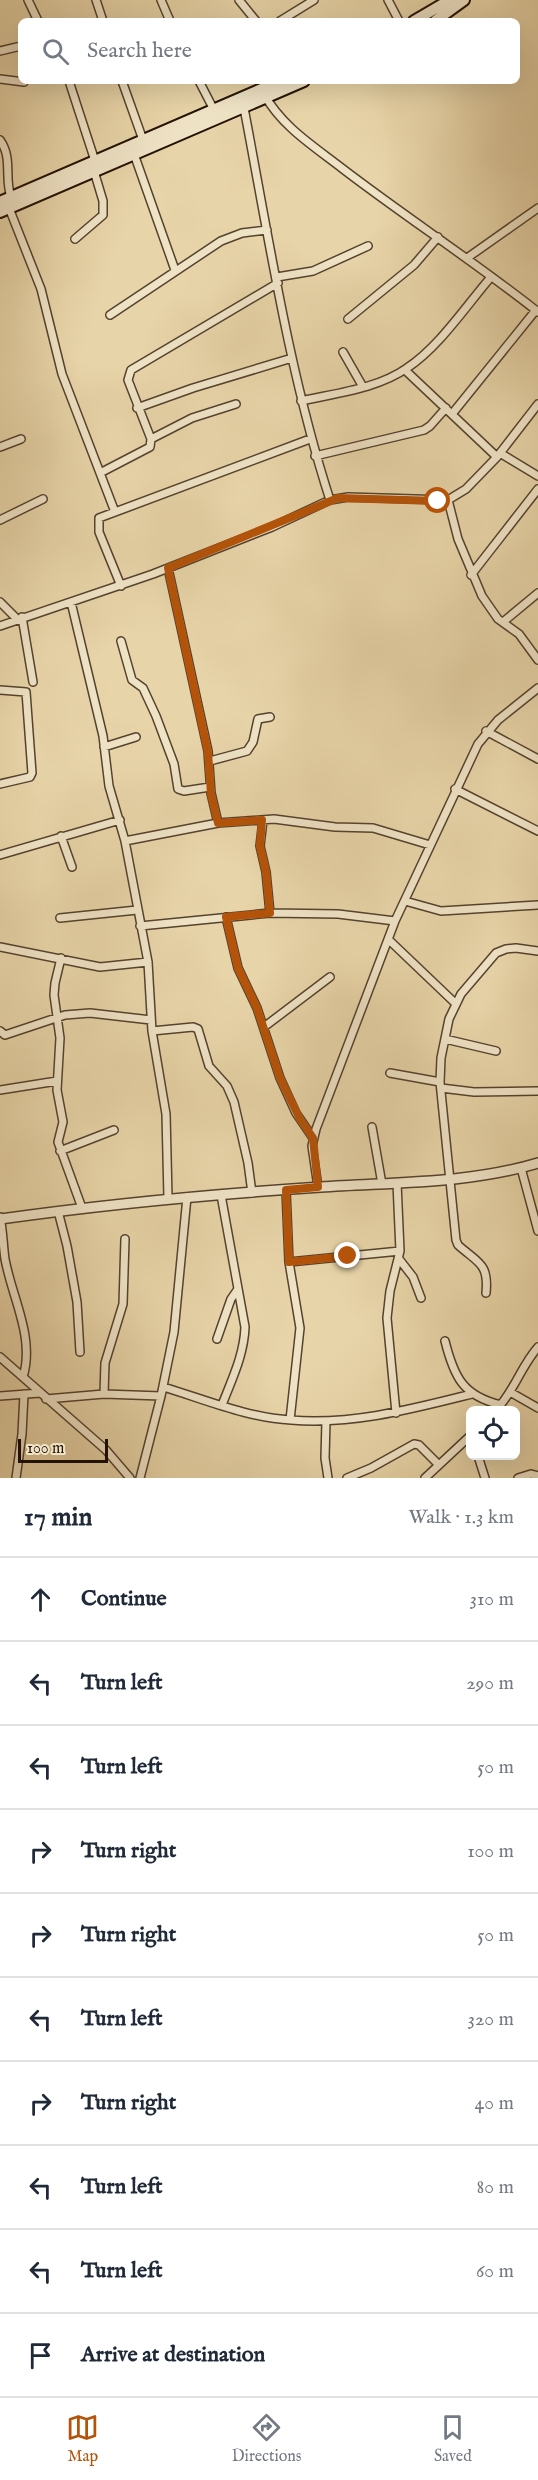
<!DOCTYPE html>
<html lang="en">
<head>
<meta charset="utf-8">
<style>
	:root { --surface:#fff; --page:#f6f6f7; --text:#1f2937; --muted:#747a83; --line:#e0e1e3; --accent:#b45309 }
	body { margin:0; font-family:"IM FELL English",serif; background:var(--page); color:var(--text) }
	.controls { position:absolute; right:18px; bottom:18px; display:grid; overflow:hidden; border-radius:9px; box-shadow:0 6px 24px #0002 }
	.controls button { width:54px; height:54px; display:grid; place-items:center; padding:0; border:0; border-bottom:2px solid var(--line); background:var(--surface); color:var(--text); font:30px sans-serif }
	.scale { position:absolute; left:18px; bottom:15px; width:90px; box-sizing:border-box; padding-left:6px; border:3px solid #241206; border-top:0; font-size:16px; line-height:21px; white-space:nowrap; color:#241206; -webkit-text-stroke:4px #efe3c6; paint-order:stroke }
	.stop { position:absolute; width:18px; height:18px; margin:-14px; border:4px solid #b45309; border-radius:50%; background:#fff }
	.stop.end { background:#b45309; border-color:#fff; box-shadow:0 2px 6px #0008 }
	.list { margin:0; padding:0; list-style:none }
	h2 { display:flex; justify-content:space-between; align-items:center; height:78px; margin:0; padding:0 24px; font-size:26px }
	h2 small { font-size:20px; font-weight:400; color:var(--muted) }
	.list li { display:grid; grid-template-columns:39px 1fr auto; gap:18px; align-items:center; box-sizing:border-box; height:84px; padding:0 24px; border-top:2px solid var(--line) }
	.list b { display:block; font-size:22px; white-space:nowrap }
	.list em { font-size:20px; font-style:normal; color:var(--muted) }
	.icon { flex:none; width:33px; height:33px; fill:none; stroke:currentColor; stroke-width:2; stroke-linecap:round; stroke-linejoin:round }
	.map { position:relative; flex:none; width:538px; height:1478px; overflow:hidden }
	.search { position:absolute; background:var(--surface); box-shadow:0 6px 24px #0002; left:18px; right:18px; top:18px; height:66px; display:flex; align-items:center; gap:15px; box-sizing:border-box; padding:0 21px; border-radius:9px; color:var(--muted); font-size:22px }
	.sheet { height:918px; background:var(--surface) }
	nav { display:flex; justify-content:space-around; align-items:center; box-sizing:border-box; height:84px; border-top:2px solid var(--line); background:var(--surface); font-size:16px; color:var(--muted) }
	nav a { display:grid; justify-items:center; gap:3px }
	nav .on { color:var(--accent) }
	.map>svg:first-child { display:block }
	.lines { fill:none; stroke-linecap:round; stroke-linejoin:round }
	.minor-casing { stroke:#55422e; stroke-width:10 }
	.tertiary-casing { stroke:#55422e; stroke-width:12 }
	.secondary-casing { stroke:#241206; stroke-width:14 }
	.minor { stroke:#efe3c6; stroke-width:7 }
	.tertiary { stroke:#efe3c6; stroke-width:9 }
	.secondary { stroke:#efe3c6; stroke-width:10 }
	.route { stroke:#b45309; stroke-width:8 }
</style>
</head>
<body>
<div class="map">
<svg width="538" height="1478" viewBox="0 0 538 1478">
	<rect width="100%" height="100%" fill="#e7d4a8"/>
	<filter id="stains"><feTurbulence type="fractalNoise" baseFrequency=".00333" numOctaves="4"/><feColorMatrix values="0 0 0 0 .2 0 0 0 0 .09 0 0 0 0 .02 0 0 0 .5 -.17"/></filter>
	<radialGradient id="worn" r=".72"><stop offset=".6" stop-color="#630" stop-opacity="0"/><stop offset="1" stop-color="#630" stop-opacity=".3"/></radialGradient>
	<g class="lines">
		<defs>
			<path id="minor" d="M28,0l10,21
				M96,0l7,21
				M161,0l9,21
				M239,0l17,21
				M388,0l11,21
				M280,21l34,-21
				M0,51l21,-5
				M0,79l24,3
				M69,81l26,80
				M122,81l21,59
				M199,81l15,29
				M264,94c18,33 51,53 79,75 64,49 132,93 195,143
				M244,108c25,131 45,265 86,392
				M0,140c13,18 4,38 11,57
				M134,154l41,116
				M9,208l32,81 21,85 53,138
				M75,239l28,-24v-14l-9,-30
				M467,258l71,-50
				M277,277l36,-6 55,-25
				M110,315l111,-74 21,-8 25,-3
				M348,319l66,-54 24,-28
				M343,352l20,35
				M405,370l92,87
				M301,401c35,-8 76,-12 106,-33 32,-21 59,-62 84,-91
				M137,408l56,-20 99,-30
				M452,414l84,-104
				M151,439l41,-21 44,-14
				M0,447l21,-8
				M500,453l38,23
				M315,456l109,-26 6,-4 16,-18
				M100,473l50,-26 1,-8 -23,-59 3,-10 147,-87
				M448,500l10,39 24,57 16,23 21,15 19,26
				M0,520l43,-21
				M168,568l40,183 3,42 7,30
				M471,575l67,-86
				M121,586l-22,-54v-14l211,-79
				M0,602l17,17
				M71,602l32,134 6,50 16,55 23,121 4,69 14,83 2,84
				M22,617l11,65
				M503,622l35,-29
				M0,626l153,-52 119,-47 58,-27 18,-3 100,3 18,-11 31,-32 41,-53
				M121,641l11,39 11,8 13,28 18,48 4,25 6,2 26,-4
				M0,690l26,2 6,81 -2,4 -30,7
				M486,731l52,28
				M104,747l32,-10
				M210,761l37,-10 6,-9 5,-23 12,-2
				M455,789l83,42
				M263,820l-3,26 6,26 4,41
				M61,836l11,31
				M125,841l93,-18 56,-4 61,8 38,1 57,17
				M0,855l120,-35
				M405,901l36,10 97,-6
				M226,917l12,51 19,40 23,70 16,35 17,25
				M60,918l77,-8
				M140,926l130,-13 68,1 57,7
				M389,940l66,63
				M0,947l100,20 48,-5
				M61,958l-6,25 -1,12 6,43 -3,52 6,32 -5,20 24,66
				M264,1027l66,-50
				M0,1031l5,4 60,-20 25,-2 61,7
				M152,1031l41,-4 5,2 11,37 18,20 7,16 14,61 4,30
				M445,1039l51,12
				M390,1073l50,9
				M441,1088l33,4 64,-1
				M0,1090l57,-9
				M372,1127l10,57
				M60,1151l54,-21
				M521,1168l17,63
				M318,1187l-6,-41 4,-17 79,-208 83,-177 20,-24 40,-32
				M286,1190l3,72 11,66 -10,92
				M221,1195l24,132c-1,28 -13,52 -23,78
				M58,1211l9,35 10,56 3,50
				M0,1217c3,14 3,28 5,42 7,39 30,78 18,118
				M399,1259l14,18 8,21
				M289,1262l111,-11
				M486,1293c3,-30 -8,-30 -28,-48l-2,-5 -16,-158 1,-24 8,-39 12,-25 35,-41 10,-4 10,-1 22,3
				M217,1339l14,-40 7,-10
				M445,1341c9,36 18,55 56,64
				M0,1357l106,93 24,28
				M163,1387c41,12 85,31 128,33 62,5 121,-11 181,-26
				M510,1392l28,16
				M104,1394l1,-31 18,-59 2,-65
				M0,1396l40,-3
				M46,1399l58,-5 57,2
				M496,1410c18,-18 25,-44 42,-63
				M396,1413l-9,-95 3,-27 10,-40 -3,-68
				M326,1421l-1,37 3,20
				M478,1456l7,22
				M16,1478l6,-44 2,-40
				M140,1478l21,-82 13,-64 13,-135
				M347,1478l24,-10 43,-24 5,1 20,20
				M425,1478l45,-42
				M518,1478l13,-4 7,2"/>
			<path id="tertiary" d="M0,1219c107,-15 214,-25 321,-32 72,-5 147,-3 217,-24"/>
			<path id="secondary" d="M414,21l36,-21
				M435,21l29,-21
				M0,202l280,-121
				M0,212l304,-131"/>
		</defs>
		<use href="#minor" class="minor-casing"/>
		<use href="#tertiary" class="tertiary-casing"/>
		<use href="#secondary" class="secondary-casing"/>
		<use href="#minor" class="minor"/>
		<use href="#tertiary" class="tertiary"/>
		<use href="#secondary" class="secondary"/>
	</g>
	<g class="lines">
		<path class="route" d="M348,1256l-59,6 -3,-72 32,-3 -5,-49 -13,-19 -20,-41 -23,-70 -19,-40 -12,-51 44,-4 -4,-41 -6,-26 2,-26 -44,3 -7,-29 -3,-42 -40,-184 170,-70 100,3"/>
	</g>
	<rect width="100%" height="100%" filter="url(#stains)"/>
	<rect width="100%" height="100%" fill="url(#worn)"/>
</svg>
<div class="controls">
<button><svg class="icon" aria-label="locate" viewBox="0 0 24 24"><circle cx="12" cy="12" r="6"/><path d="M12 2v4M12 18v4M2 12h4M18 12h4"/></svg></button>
</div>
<div class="scale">100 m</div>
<div class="stop" style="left:438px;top:501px"></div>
<div class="stop end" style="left:348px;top:1256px"></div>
<div class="search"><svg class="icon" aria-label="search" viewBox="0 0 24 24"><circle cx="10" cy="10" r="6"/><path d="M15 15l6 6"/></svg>Search here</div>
</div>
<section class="sheet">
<h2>17 min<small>Walk · 1.3 km</small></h2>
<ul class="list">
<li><svg class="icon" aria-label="ahead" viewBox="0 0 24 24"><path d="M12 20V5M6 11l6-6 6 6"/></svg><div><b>Continue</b></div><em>310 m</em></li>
<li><svg class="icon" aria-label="left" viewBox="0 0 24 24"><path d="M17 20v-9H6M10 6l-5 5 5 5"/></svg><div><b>Turn left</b></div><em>290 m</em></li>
<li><svg class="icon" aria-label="left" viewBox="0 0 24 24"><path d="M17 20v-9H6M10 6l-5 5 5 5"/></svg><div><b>Turn left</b></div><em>50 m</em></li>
<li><svg class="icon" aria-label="right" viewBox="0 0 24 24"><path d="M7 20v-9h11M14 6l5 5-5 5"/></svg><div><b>Turn right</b></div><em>100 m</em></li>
<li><svg class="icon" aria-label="right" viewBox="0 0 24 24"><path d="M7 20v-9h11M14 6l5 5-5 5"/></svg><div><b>Turn right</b></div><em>50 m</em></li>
<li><svg class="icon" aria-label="left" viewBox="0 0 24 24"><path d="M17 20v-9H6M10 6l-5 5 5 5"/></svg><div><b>Turn left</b></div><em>320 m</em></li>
<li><svg class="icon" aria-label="right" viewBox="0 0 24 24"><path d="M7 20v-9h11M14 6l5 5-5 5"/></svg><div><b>Turn right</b></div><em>40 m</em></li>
<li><svg class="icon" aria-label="left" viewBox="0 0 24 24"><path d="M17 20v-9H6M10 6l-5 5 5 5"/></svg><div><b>Turn left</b></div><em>80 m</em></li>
<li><svg class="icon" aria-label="left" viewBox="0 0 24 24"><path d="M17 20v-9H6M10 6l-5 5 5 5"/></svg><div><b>Turn left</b></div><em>60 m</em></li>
<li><svg class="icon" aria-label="arrive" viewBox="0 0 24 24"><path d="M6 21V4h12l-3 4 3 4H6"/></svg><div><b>Arrive at destination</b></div></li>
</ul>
</section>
<nav>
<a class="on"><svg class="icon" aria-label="map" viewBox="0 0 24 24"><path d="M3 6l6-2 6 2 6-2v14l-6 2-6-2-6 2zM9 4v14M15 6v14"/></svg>Map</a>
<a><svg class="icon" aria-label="directions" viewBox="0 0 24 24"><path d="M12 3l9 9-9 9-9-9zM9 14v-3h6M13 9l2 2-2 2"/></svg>Directions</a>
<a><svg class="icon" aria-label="saved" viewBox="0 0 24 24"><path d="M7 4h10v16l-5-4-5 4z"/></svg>Saved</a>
</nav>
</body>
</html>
